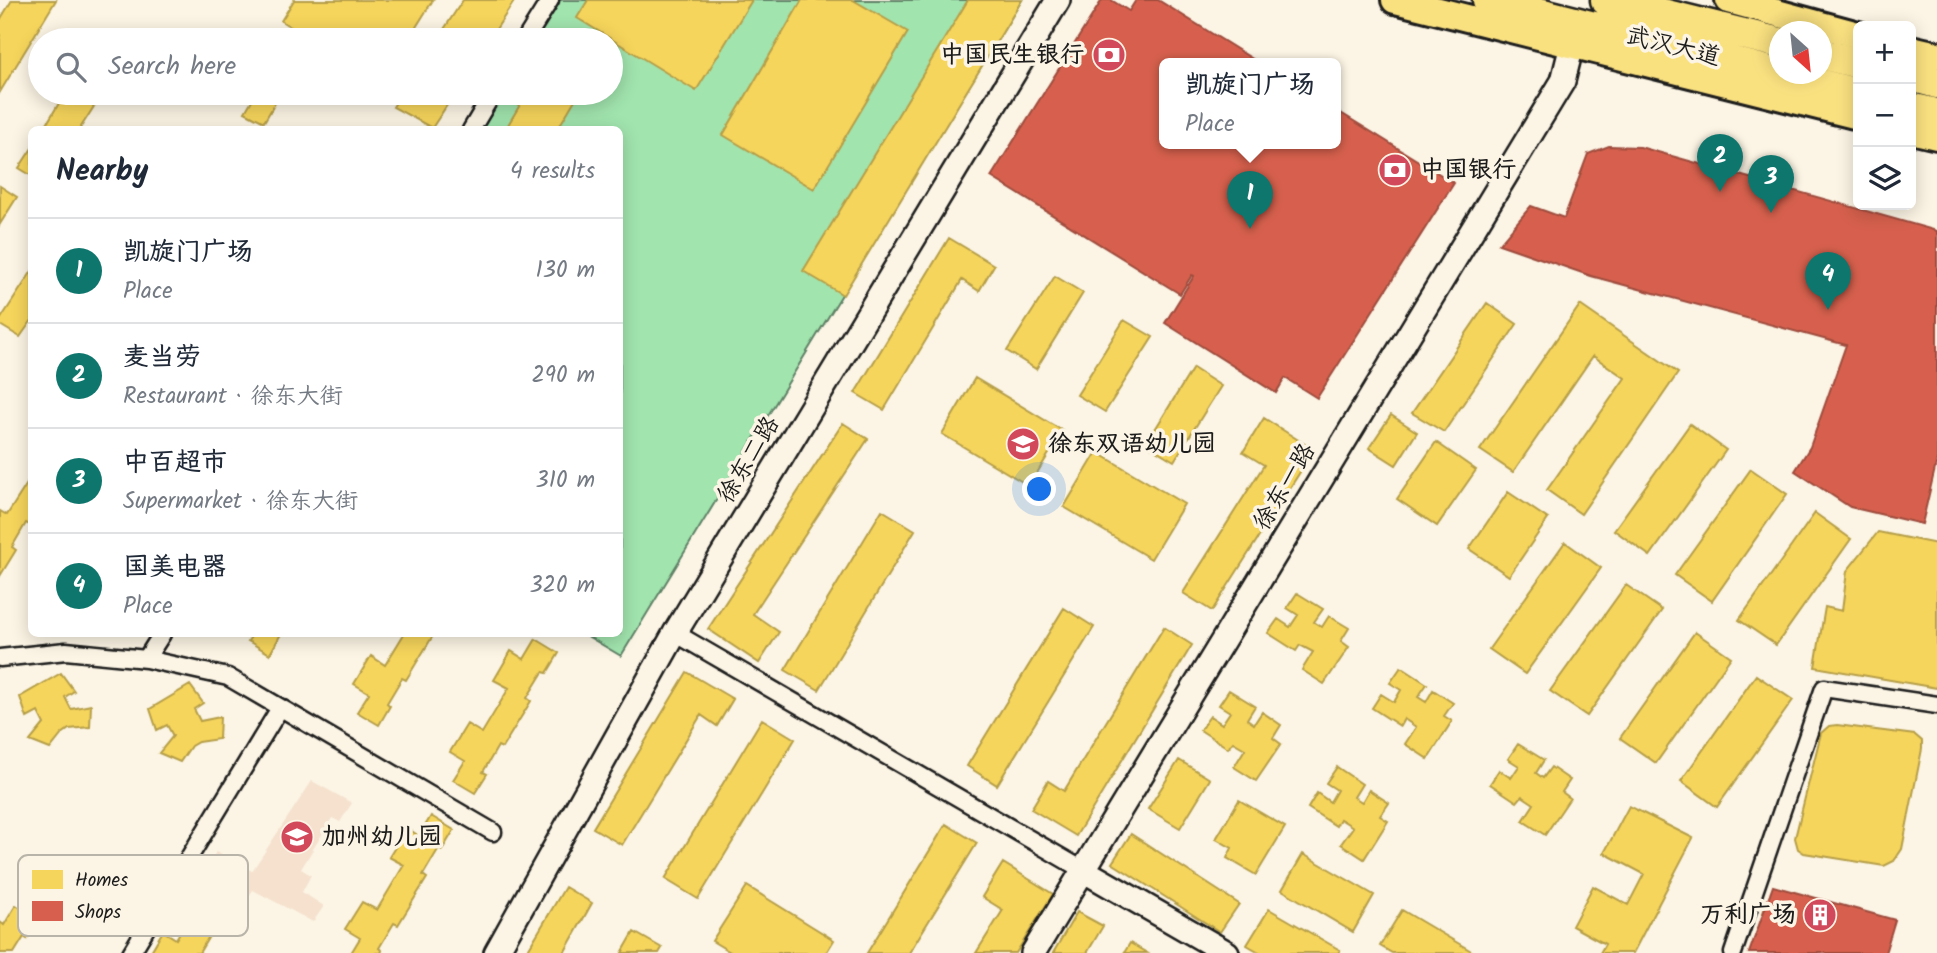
<!DOCTYPE html>
<html lang="en">
<head>
<meta charset="utf-8">
<style>
	:root { --surface:#fff; --page:#f6f6f7; --text:#1f2937; --muted:#747a83; --line:#e0e1e3; --accent:#0f766e }
	body { margin:0; font-family:Kalam,"LXGW WenKai TC",sans-serif; background:var(--page); color:var(--text) }
	.controls { position:absolute; right:21px; top:21px; display:grid; overflow:hidden; border-radius:10px; box-shadow:0 4px 18px #0003 }
	.controls button { width:63px; height:63px; display:grid; place-items:center; padding:0; border:0; border-bottom:2px solid var(--line); background:var(--surface); color:var(--text); font:35px sans-serif }
	.compass { position:absolute; left:1769px; top:21px; width:63px; height:63px; border-radius:50%; background:var(--surface); box-shadow:0 4px 18px #0003; rotate:153deg }
	.you { position:absolute; left:1040px; top:490px; width:24px; height:24px; margin:-18px; border:5px solid #fff; border-radius:50%; background:#1a73e8; box-shadow:0 0 0 10px #1a73e833 }
	.badge { display:grid; place-items:center; width:46px; height:46px; border-radius:50%; background:var(--accent); color:#fff; font-size:23px; font-weight:700 }
	.pin { position:absolute; translate:-50% -58px; filter:drop-shadow(0 2px 4px #0008) }
	.pin::after { content:''; position:absolute; top:37px; width:24px; height:21px; background:inherit; clip-path:polygon(0 0,100% 0,50% 100%) }
	.popup { position:absolute; left:1159px; top:58px; width:182px; height:91px; box-sizing:border-box; display:grid; place-content:center; border-radius:10px; background:var(--surface); filter:drop-shadow(0 2px 5px #0005); font-size:23px; white-space:nowrap; color:var(--muted) }
	.popup b { font-size:26px; color:var(--text) }
	.popup::after { content:''; position:absolute; left:50%; top:100%; margin-left:-14px; border:14px solid transparent; border-top-color:var(--surface) }
	.list { margin:0; padding:0; list-style:none }
	h2 { display:flex; justify-content:space-between; align-items:center; height:91px; margin:0; padding:0 28px; font-size:30px }
	h2 small { font-size:23px; font-weight:400; color:var(--muted) }
	.list li { display:grid; grid-template-columns:46px 1fr auto; gap:21px; align-items:center; box-sizing:border-box; height:105px; padding:0 28px; border-top:2px solid var(--line) }
	.list b { display:block; font-size:26px; white-space:nowrap }
	.list p { margin:0; font-size:23px; white-space:nowrap; color:var(--muted) }
	.list em { font-size:23px; font-style:normal; color:var(--muted) }
	.icon { flex:none; width:38px; height:38px; fill:none; stroke:currentColor; stroke-width:2; stroke-linecap:round; stroke-linejoin:round }
	.map { position:relative; flex:none; width:1937px; height:953px; overflow:hidden }
	.search { position:absolute; background:var(--surface); box-shadow:0 4px 18px #0003; left:28px; top:28px; width:595px; height:77px; display:flex; align-items:center; gap:18px; box-sizing:border-box; padding:0 24px; border-radius:38px; color:var(--muted); font-size:26px }
	.panel { position:absolute; background:var(--surface); box-shadow:0 4px 18px #0003; left:28px; top:126px; width:595px; height:511px; border-radius:10px }
	.map>svg:first-child { display:block }
	.built { fill:#f5e1ce }
	.green { fill:#a1e4ae; stroke:#5e8065; stroke-width:2 }
	.homes { fill:#f6d55c; stroke:#b59e49; stroke-width:2 }
	.shops { fill:#d6604d; stroke:#9e4c3e; stroke-width:2 }
	.lines { fill:none; stroke-linecap:round; stroke-linejoin:round }
	.street-casing { stroke:#1c1c1c; stroke-width:21 }
	.secondary-casing { stroke:#1c1c1c; stroke-width:28 }
	.primary-casing { stroke:#1c1c1c; stroke-width:32 }
	.highway-casing { stroke:#1c1c1c; stroke-width:35 }
	.street { stroke:#fcf5e5; stroke-width:16 }
	.secondary { stroke:#fcf5e5; stroke-width:23 }
	.primary { stroke:#fae180; stroke-width:26 }
	.highway { stroke:#fae180; stroke-width:30 }
	.labels { text-anchor:middle; dominant-baseline:central; stroke-width:7; stroke-linejoin:round; paint-order:stroke }
	.street-label { font-size:24px; fill:#1c1c1c; stroke:#fcf5e5 }
	.poi-label { font-size:24px; font-weight:bold; fill:#1c1c1c; stroke:#fcf5e5; text-anchor:start }
	.key { fill:#fcf5e5; stroke:#b9b4a9; stroke-width:2 }
	.key-label { font-size:19px; fill:#1c1c1c }
</style>
</head>
<body>
<div class="map">
<svg width="1937" height="953" viewBox="0 0 1937 953">
	<rect width="100%" height="100%" fill="#fcf5e5"/>
	<filter id="ink" filterUnits="userSpaceOnUse"><feTurbulence type="fractalNoise" baseFrequency=".0143" numOctaves="2"/><feDisplacementMap in="SourceGraphic" scale="14" xChannelSelector="R" yChannelSelector="G"/><feConvolveMatrix kernelMatrix="1 2 1 2 8 2 1 2 1" color-interpolation-filters="sRGB"/></filter>
	<g filter="url(#ink)">
		<path class="built" d="M312,781l40,22 -12,19 -8,-4 -31,51 10,6 -9,17 22,14 -11,16 -60,-32 -16,23 -47,-21 26,-40 36,19z"/>
		<path class="green" d="M558,0h464l-401,656 -37,-22h36v-504h-141l23,-37h109v-53h-78z"/>
		<path class="homes" d="M12,0h44l-56,92v-72z
			M294,0h139l-25,40h-96l-31,-19z
			M463,0h52l-26,40h-52z
			M588,0h164l-56,91 -119,-73z
			M802,0h51l55,32 -94,157 -91,-54z
			M968,0h54l-179,295 -40,-24z
			M65,93h28l7,4 -21,33h-36z
			M256,93h25l-17,29 -19,-10z
			M402,93h53l-23,35 -39,-21z
			M527,93h52l-22,37h-52z
			M32,148v28l-13,-8z
			M0,186l17,11 -17,27z
			M949,238l45,27 -15,26 -17,-11 -78,130 -29,-17z
			M32,271v49l-12,17 -20,-12v-5z
			M1055,276l28,17 -47,76 -29,-18z
			M1487,303l30,21 -73,108 -32,-19z
			M1580,305l98,68 -97,141 -34,-24 78,-112 -32,-22 -80,116 -33,-22z
			M1124,320l29,17 -48,75 -28,-17z
			M1193,368l28,18 -47,75 -28,-17z
			M975,378l88,53 -34,55 -87,-52z
			M1391,415l26,17 -21,33 -27,-17z
			M1264,418l50,32 -102,161 -29,-18 81,-128 -21,-13z
			M843,423l25,16 -115,175 26,18 -20,31 -51,-34z
			M1690,424l36,26 -76,106 -36,-26z
			M1436,442l40,28 -39,56 -40,-27z
			M1097,452l87,52 -33,55 -87,-52z
			M1751,469l36,25 -75,107 -37,-26z
			M32,476v46l-2,3 -4,-2 -14,24 4,3 -16,26v-65l7,4z
			M1508,492l40,27 -39,57 -40,-27z
			M882,510l33,20 -96,160 -34,-20z
			M1815,513l36,26 -75,106 -37,-25z
			M1878,532l59,12v144l-122,-21 10,-60 17,4 5,-40z
			M1565,542l36,26 -76,106 -36,-25z
			M1626,585l36,25 -75,106 -37,-25z
			M1297,593l26,16 -9,13 8,5 7,-11 20,12 -8,13 8,6 -25,37 -22,-14 11,-18 -13,-7 -4,6 -28,-18 10,-14 12,8 8,-12 -11,-7z
			M1064,608l30,19 -97,158 -30,-19z
			M1164,627l28,18 -116,191 -45,-27 17,-28 16,10z
			M1695,632l36,25 -75,106 -36,-25z
			M253,634h28l-11,20 -22,-13z
			M404,634h30l-28,46 -4,-2 -15,25 3,3 -11,19 -22,-13 12,-19 -15,-9 17,-28 14,9z
			M536,639l23,14 -12,20 -4,-1 -16,26 4,3 -29,47 -4,-2 -15,26 4,2 -12,19 -22,-13 12,-19 -15,-9 17,-28 15,9 27,-45 -15,-8 17,-29 13,8z
			M1401,667l26,17 -9,13 8,5 7,-12 20,13 -9,13 8,5 -24,38 -23,-15 11,-17 -12,-8 -4,7 -28,-18 9,-14 13,8 7,-12 -11,-7z
			M687,672l46,27 -16,27 -16,-11 -79,130 -29,-17z
			M61,673l13,18 -9,6 6,12 20,-4 -1,22 -21,2 -7,5 -12,15 -20,-8 14,-17 -6,-12 -11,6 -7,-21z
			M1756,675l37,25 -76,107 -36,-26z
			M190,685l13,18 -9,6 6,12 20,-4 -1,22 -21,3 -7,4 -11,16 -21,-9 14,-17 -6,-11 -10,5 -7,-21z
			M1229,690l26,16 -8,13 7,5 8,-12 19,13 -8,13 8,6 -25,37 -22,-14 11,-18 -12,-7 -5,6 -28,-18 10,-14 12,8 8,-12 -11,-7z
			M762,719l33,20 -97,160 -33,-20z
			M1837,725l78,10 7,6v8l-20,100 -8,12 -10,5 -80,-13 -6,-4 -3,-11 26,-105 8,-7z
			M1518,744l26,16 -8,13 7,5 8,-11 19,13 -8,12 8,6 -25,37 -22,-14 11,-17 -12,-8 -5,6 -27,-18 9,-14 12,8 8,-12 -11,-7z
			M1179,760l31,19 -30,49 -32,-19z
			M1337,767l25,17 -8,13 8,5 7,-12 20,13 -9,13 8,5 -24,38 -23,-15 12,-17 -13,-8 -4,7 -28,-18 9,-15 13,9 7,-12 -11,-7z
			M1239,800l46,27 -29,48 -29,-17 5,-10 -16,-9z
			M1629,806l64,32 -60,115h-33l5,-9 -33,-18 21,-40 35,19 16,-31 -40,-21z
			M431,816l23,14 -12,20 -3,-2 -16,27 4,3 -29,47 -4,-2 -15,25 3,3 -1,2h-30l9,-15 -15,-9 17,-27 15,8 27,-45 -15,-8 18,-29 12,8z
			M946,824l31,19 -68,110h-42z
			M1131,834l108,70 -19,28 -108,-69z
			M1303,854l71,41 -21,37 -71,-42z
			M1003,863l50,31 -37,59h-40l27,-43 -21,-13z
			M747,886l87,54 -8,13h-94l-20,-12z
			M565,887l27,16 -28,50h-38z
			M1791,897l60,14 -8,34 -33,-7 -4,15h-26l3,-14 -25,-6 6,-23 23,5z
			M16,905l23,14 -12,20 -3,-2 -10,16h-14v-31l4,3z
			M1269,909l71,41 -2,3h-77l-14,-8z
			M1402,910l71,42v1h-81l-12,-7z
			M1077,912l26,14 -16,27h-34z
			M188,919l23,14 -12,20h-49l13,-22 13,8z
			M634,932l28,16 -3,5h-37z
			M1130,943l17,10h-23z"/>
		<path class="shops" d="M1102,0h9l18,11 7,-11h22l101,63h-95v80h172v-33l118,73 -137,215 -32,-20 -9,15 -111,-70 29,-47 -2,-1 -12,19 -189,-117z
			M1609,146l31,1 297,84v229l-15,64 -72,-17 -55,-36 15,-24 36,-102 -255,-69 -92,-32 32,-38 33,12 24,-64z
			M1773,886l122,34 -10,33h-136z"/>
		<g class="lines">
			<defs>
				<path id="street" d="M525,40l25,-40
					M471,130l22,-37
					M675,633l408,237
					M0,658l66,-7 80,8 82,18 265,155
					M146,659l16,-25
					M131,953l149,-245
					M1733,953l91,-265 113,17"/>
				<path id="secondary" d="M1083,870l144,83
					M496,953l179,-320 383,-633
					M1033,953l530,-872 9,-36"/>
				<path id="primary" d="M1395,0l463,116
					M1729,0l129,35
					M1911,49l26,6
					M1911,130l26,6"/>
				<path id="highway" d="M1488,0l370,94
					M1606,0l174,43
					M1822,54l36,9
					M1911,76l26,7
					M1911,108l26,6"/>
			</defs>
			<use href="#street" class="street-casing"/>
			<use href="#secondary" class="secondary-casing"/>
			<use href="#primary" class="primary-casing"/>
			<use href="#highway" class="highway-casing"/>
			<use href="#street" class="street"/>
			<use href="#secondary" class="secondary"/>
			<use href="#primary" class="primary"/>
			<use href="#highway" class="highway"/>
		</g>
	</g>
	<defs>
		<symbol id="bank-disc" viewBox="-11 -11 22 22"><circle r="9.5" fill="#d1495b" stroke="#fcf5e5"/><path d="M-6-4H6V4H-6ZM0-2.3a2.3 2.3 0 1 0 0 4.6a2.3 2.3 0 1 0 0-4.6Z" fill="#fff"/></symbol>
		<symbol id="school-disc" viewBox="-11 -11 22 22"><circle r="9.5" fill="#d1495b" stroke="#fcf5e5"/><path d="M0-5L7-2L0 1L-7-2ZM-4 1L0 2.5L4 1V4Q0 6-4 4Z" fill="#fff"/></symbol>
		<symbol id="building-disc" viewBox="-11 -11 22 22"><circle r="9.5" fill="#d1495b" stroke="#fcf5e5"/><path d="M-4-6H4V6H1V3H-1V6H-4ZM-2.5-4.3h1.7v1.8h-1.7ZM.8-4.3h1.7v1.8H.8ZM-2.5-1h1.7V.8h-1.7ZM.8-1h1.7V.8H.8Z" fill="#fff"/></symbol>
	</defs>
	<g fill-rule="evenodd">
		<use href="#bank-disc" x="1090" y="36" width="38" height="38"/>
		<use href="#bank-disc" x="1376" y="151" width="38" height="38"/>
		<use href="#school-disc" x="1004" y="425" width="38" height="38"/>
		<use href="#school-disc" x="278" y="818" width="38" height="38"/>
		<use href="#building-disc" x="1801" y="896" width="38" height="38"/>
	</g>
	<g class="labels">
		<g class="street-label">
			<text transform="translate(1673 47) rotate(14)">武汉大道</text>
			<text transform="translate(749 460) rotate(-59)">徐东二路</text>
			<text transform="translate(1285 487) rotate(-59)">徐东一路</text>
		</g>
		<g class="poi-label">
			<text x="1084" y="55" text-anchor="end">中国民生银行</text>
			<text x="1420" y="170">中国银行</text>
			<text x="1048" y="444">徐东双语幼儿园</text>
			<text x="322" y="837">加州幼儿园</text>
			<text x="1796" y="915" text-anchor="end">万利广场</text>
		</g>
	</g>
	<rect x="18" y="855" width="230" height="81" rx="10" class="key"/>
	<rect x="32" y="870" width="31" height="19" fill="#f6d55c"/>
	<rect x="32" y="901" width="31" height="20" fill="#d6604d"/>
	<g class="key-label">
		<text x="75" y="886">Homes</text>
		<text x="75" y="918">Shops</text>
	</g>
</svg>
<div class="controls">
<button>+</button>
<button>−</button>
<button><svg class="icon" aria-label="layers" viewBox="0 0 24 24"><path d="M12 4l9 5-9 5-9-5zM3 14l9 5 9-5"/></svg></button>
</div>
<svg class="compass" viewBox="-18 -18 36 36"><path d="M0-13l5 13h-10z" fill="#e53935"/><path d="M0 13l5-13h-10z" fill="#747a83"/></svg>
<div class="you"></div>
<div class="pin badge" style="left:1250px;top:229px">1</div>
<div class="popup"><b>凯旋门广场</b>Place</div>
<div class="pin badge" style="left:1720px;top:192px">2</div>
<div class="pin badge" style="left:1771px;top:213px">3</div>
<div class="pin badge" style="left:1828px;top:310px">4</div>
<div class="search"><svg class="icon" aria-label="search" viewBox="0 0 24 24"><circle cx="10" cy="10" r="6"/><path d="M15 15l6 6"/></svg>Search here</div>
<section class="panel">
<h2>Nearby<small>4 results</small></h2>
<ul class="list">
<li><span class="badge">1</span><div><b>凯旋门广场</b><p>Place</p></div><em>130 m</em></li>
<li><span class="badge">2</span><div><b>麦当劳</b><p>Restaurant · 徐东大街</p></div><em>290 m</em></li>
<li><span class="badge">3</span><div><b>中百超市</b><p>Supermarket · 徐东大街</p></div><em>310 m</em></li>
<li><span class="badge">4</span><div><b>国美电器</b><p>Place</p></div><em>320 m</em></li>
</ul>
</section>
</div>
</body>
</html>
